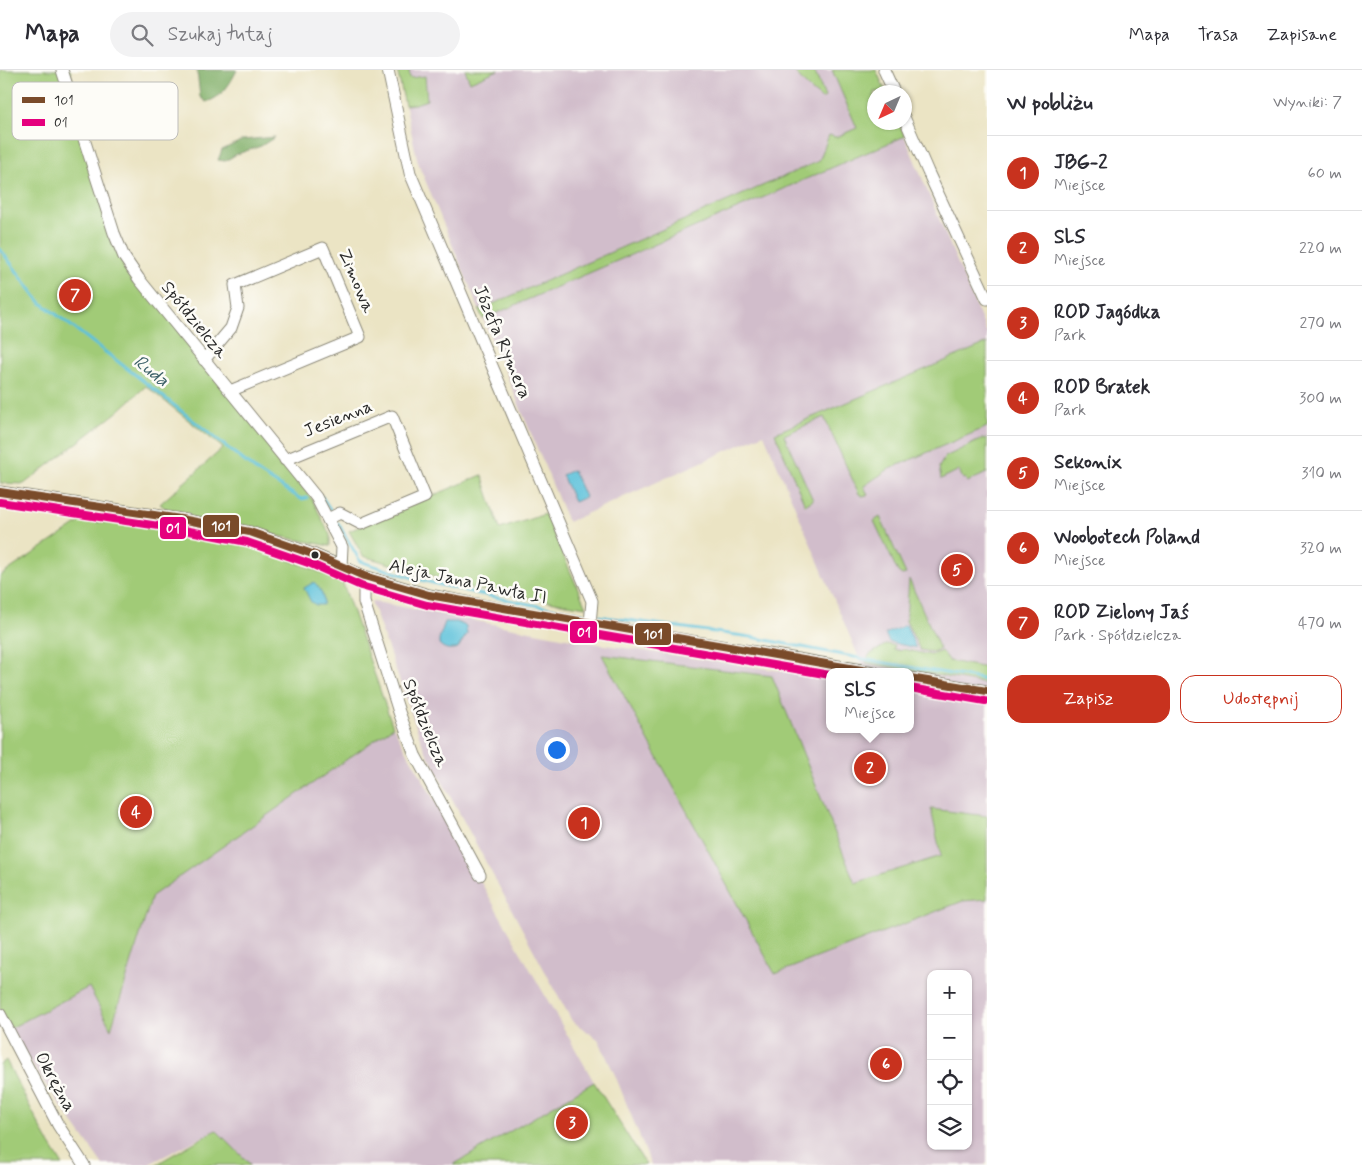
<!DOCTYPE html>
<html lang="pl">
<head>
<meta charset="utf-8">
<style>
	:root { --surface:#fff; --page:#f2f2f3; --text:#2b2b33; --muted:#7c7c81; --line:#e1e1e2; --accent:#c8321e }
	body { margin:0; font-family:Mynerve,sans-serif; background:var(--page); color:var(--text) }
	.controls { position:absolute; right:15px; bottom:15px; display:grid; overflow:hidden; border-radius:10px; box-shadow:0 1px 4px #0004 }
	.controls button { width:45px; height:45px; display:grid; place-items:center; padding:0; border:0; border-bottom:1px solid var(--line); background:var(--surface); color:var(--text); font:25px sans-serif }
	.compass { position:absolute; left:867px; top:15px; width:45px; height:45px; border-radius:50%; background:var(--surface); box-shadow:0 1px 4px #0004; rotate:224deg }
	.you { position:absolute; left:556px; top:679px; width:18px; height:18px; margin:-12px; border:4px solid #fff; border-radius:50%; background:#1a73e8; box-shadow:0 0 0 8px #1a73e833 }
	.badge { display:grid; place-items:center; width:32px; height:32px; border-radius:50%; background:var(--accent); color:#fff; font-size:16px; font-weight:700 }
	.pin { position:absolute; translate:-50% -50%; border:2px solid #fff; box-shadow:0 1px 5px #0006 }
	.popup { position:absolute; left:826px; top:598px; width:88px; height:65px; box-sizing:border-box; display:grid; place-content:center; border-radius:10px; background:var(--surface); filter:drop-shadow(0 1px 4px #0005); font-size:16px; white-space:nowrap; color:var(--muted) }
	.popup b { font-size:19px; color:var(--text) }
	.popup::after { content:''; position:absolute; left:50%; top:100%; margin-left:-10px; border:10px solid transparent; border-top-color:var(--surface) }
	.list { margin:0; padding:0; list-style:none }
	h2 { display:flex; justify-content:space-between; align-items:center; height:65px; margin:0; padding:0 20px; font-size:21px }
	h2 small { font-size:16px; font-weight:400; color:var(--muted) }
	.list li { display:grid; grid-template-columns:32px 1fr auto; gap:15px; align-items:center; box-sizing:border-box; height:75px; padding:0 20px; border-top:1px solid var(--line) }
	.list b { display:block; font-size:19px; white-space:nowrap }
	.list p { margin:0; font-size:16px; white-space:nowrap; color:var(--muted) }
	.list em { font-size:16px; font-style:normal; color:var(--muted) }
	.actions { display:flex; gap:10px; padding:15px 20px }
	.actions a { flex:1; padding:11px 0; border:1px solid var(--accent); border-radius:15px; text-align:center; font-size:18px; color:var(--accent) }
	.actions .main { background:var(--accent); color:#fff }
	.icon { flex:none; width:28px; height:28px; fill:none; stroke:currentColor; stroke-width:2; stroke-linecap:round; stroke-linejoin:round }
	.map { position:relative; flex:none; width:987px; height:1095px; overflow:hidden }
	header { display:flex; align-items:center; gap:30px; box-sizing:border-box; height:70px; padding:0 25px; background:var(--surface); border-bottom:1px solid var(--line) }
	header strong { font-size:24px }
	nav { display:flex; gap:28px; margin-inline-start:auto; font-size:18px }
	.search { width:350px; height:45px; background:var(--page); display:flex; align-items:center; gap:12px; box-sizing:border-box; padding:0 18px; border-radius:28px; color:var(--muted); font-size:19px }
	main { display:flex }
	aside { flex:1; background:var(--surface) }
	.map>svg:first-child { display:block }
	.industrial { fill:#d1bdcb; fill-rule:evenodd }
	.green { fill:#a1cb77; stroke:#667b51 }
	.forest { fill:#80af68; stroke:#566d4a }
	.water { fill:#5cc1da; stroke:#447682 }
	.lines { fill:none; stroke-linecap:round; stroke-linejoin:round }
	.stream { stroke:#5cc1da; stroke-width:3 }
	.minor-casing { stroke:#8b8878; stroke-width:13 }
	.minor { stroke:#fff; stroke-width:11 }
	.bus-1-casing { stroke:#fdfcf7; stroke-width:11 }
	.bus-2-casing { stroke:#fdfcf7; stroke-width:11 }
	.bus-1 { stroke:#7a4b2a; stroke-width:8 }
	.bus-2 { stroke:#e5007d; stroke-width:8 }
	.bus-dot { fill:#2b2b2b; stroke:#fdfcf7; stroke-width:2 }
	.labels { text-anchor:middle; dominant-baseline:central; stroke-width:5; stroke-linejoin:round; paint-order:stroke }
	.street-label { font-size:18px; fill:#2b2b2b; stroke:#fdfcf7 }
	.water-label { font-size:19px; font-style:italic; fill:#3c6068; stroke:#fdfcf7 }
	.key { fill:#fdfcf7; stroke:#bebdba; stroke-width:1 }
	.key-label { font-size:14px; fill:#2b2b2b }
	.line-badge { stroke:#fdfcf7; stroke-width:2 }
	.badge-label { font-size:14px; text-anchor:middle; font-weight:bold; fill:#fff }
</style>
</head>
<body>
<header>
<strong>Mapa</strong>
<div class="search"><svg class="icon" aria-label="search" viewBox="0 0 24 24"><circle cx="10" cy="10" r="6"/><path d="M15 15l6 6"/></svg>Szukaj tutaj</div>
<nav><a>Mapa</a><a>Trasa</a><a>Zapisane</a></nav>
</header>
<main>
<div class="map">
<svg width="987" height="1095" viewBox="0 0 987 1095">
	<rect width="100%" height="100%" fill="#fdfcf7"/>
	<filter id="ink" filterUnits="userSpaceOnUse"><feTurbulence type="fractalNoise" baseFrequency=".02" numOctaves="2"/><feDisplacementMap in="SourceGraphic" scale="10" xChannelSelector="R" yChannelSelector="G"/><feConvolveMatrix kernelMatrix="1 2 1 2 8 2 1 2 1" color-interpolation-filters="sRGB"/></filter>
	<filter id="wash" filterUnits="userSpaceOnUse"><feTurbulence type="fractalNoise" baseFrequency=".0096" numOctaves="4" result="noise"/><feDisplacementMap in="SourceGraphic" scale="20" xChannelSelector="R" yChannelSelector="G"/><feGaussianBlur stdDeviation="1.12" result="paint"/><feColorMatrix in="noise" values="0 0 0 0 0 0 0 0 0 0 0 0 0 0 0 0 0 1.4 0 .05"/><feComposite in="paint" operator="in"/></filter>
	<g filter="url(#wash)">
		<rect width="100%" height="100%" fill="#ebe4c4"/>
		<path class="industrial" d="M398,0h478l10,22h-12v30l25,1 88,210v830l-2,2h-334l-36,-90 -17,-36 -26,-18 -149,-275 -52,-145 227,43 232,34v51h80v-57h-45l-101,-238 -196,88 -150,-359zM931,904h37v172h-37z
			M393,657l201,355 -141,83h-202l-35,-35 -69,35h-44l-96,-135 82,-43 23,41 40,-132z"/>
		<path class="green" d="M0,0h70l42,173 200,256 18,36v11l-154,-30 -16,-12 63,-56 -77,-62 -30,27 -92,71 -24,-1z
			M397,0h12l1,8 15,-2 2,24 -12,4 -10,1z
			M465,0h33l-28,12z
			M794,0h20l11,27 -3,2c-11,-9 -21,-17 -28,-29z
			M832,0h44l10,22h-12v30l25,1 6,13 -422,183 -4,-9 340,-149 10,-26 7,2 21,-9z
			M987,273v84l-98,42 -25,17 4,9 -6,1 -3,-2 -35,-77 -40,18 29,65 -8,5 -30,-72z
			M987,368v35l-20,9 -2,-4 -2,1 -4,-9 -18,9 -2,-12 6,-10 37,-18z
			M482,405l18,54 45,-15 41,93 -111,-18 -112,-33 -14,-25z
			M880,447l26,57 -4,1 -4,-3 -24,-51z
			M80,452l40,1 132,22 90,36 51,146 -241,169 -41,133 -22,-42 -82,43 -7,-16v-438z
			M909,509l31,70 -8,3 -12,-2 -14,-29z
			M887,574l8,2 -2,3 8,2 1,-2 29,6 10,-4 8,10 38,7v16l-121,-21 3,-8z
			M602,585l170,21 83,207 86,-27 -10,-47 56,7v83l-24,2 -188,73z
			M6,990l40,78 17,27h-63v-100z
			M594,1012l52,83h-193z
			M216,1060l35,35h-96z"/>
		<path class="forest" d="M197,0h40c-7,14 -15,28 -31,32l-6,-5z
			M275,67l-14,9 -24,8 -12,7 -7,-1 4,-10 21,-10z"/>
		<path class="water" d="M573,400l12,27 -11,5 -12,-27z
			M314,512c6,6 11,14 9,23h-7l-5,-3 -7,-14z
			M445,552h11l10,4 1,8 -9,14c-9,2 -13,2 -19,-4v-5z
			M906,555l10,23 -27,-6 -4,-8z"/>
		<g class="lines">
			<path class="stream" d="M0,179l40,53 106,81 112,89 43,27 6,-1
				M322,427l8,12
				M338,453l22,38c73,26 147,39 223,53
				M598,546l153,21 123,24 113,19"/>
		</g>
	</g>
	<g filter="url(#ink)">
		<g class="lines">
			<defs>
				<path id="minor" d="M62,0l52,163 10,24 15,22 177,218 26,50 -1,20
					M388,0l22,103 182,428 -2,23
					M884,0l10,22
					M904,47l24,55 59,127
					M204,290l27,-32 7,-20 -3,-23 88,-37 37,89 -130,54
					M285,390l107,-44 33,81 -64,27 -21,-11 -12,6
					M0,422l181,27 69,13 65,23 49,21 65,19 80,15 365,62
					M364,506v26l35,110 16,43 65,120
					M910,608l77,13
					M0,944l58,111 26,40"/>
			</defs>
			<use href="#minor" class="minor-casing"/>
			<use href="#minor" class="minor"/>
			<defs>
				<path id="bus-1" d="M0,422l181,27 69,13 65,23 49,21 65,19 444,77
					M910,608l77,13"/>
				<path id="bus-2" d="M0,432l179,27 68,13 64,22 50,22 66,19 403,70
					M910,618l75,13"/>
			</defs>
			<use href="#bus-1" class="bus-1-casing"/>
			<use href="#bus-2" class="bus-2-casing"/>
			<use href="#bus-1" class="bus-1"/>
			<use href="#bus-2" class="bus-2"/>
		</g>
	</g>
	<circle class="bus-dot" cx="315" cy="485" r="4.5"/>
	<g class="labels">
		<g class="street-label">
			<text transform="translate(356 211) rotate(67)">Zimowa</text>
			<text transform="translate(194 250) rotate(51)">Spółdzielcza</text>
			<text transform="translate(502 272) rotate(67)">Józefa Rymera</text>
			<text transform="translate(338 349) rotate(-22)">Jesienna</text>
			<text transform="translate(468 512) rotate(12)">Aleja Jana Pawła II</text>
			<text transform="translate(425 653) rotate(68)">Spółdzielcza</text>
			<text transform="translate(55 1012) rotate(61)">Okrężna</text>
		</g>
		<g class="water-label">
			<text transform="translate(151 301) rotate(38)">Ruda</text>
		</g>
	</g>
	<rect x="12" y="12" width="166" height="58" rx="8" class="key"/>
	<rect x="22" y="27" width="23" height="6" fill="#7a4b2a"/>
	<rect x="22" y="49" width="23" height="7" fill="#e5007d"/>
	<g class="key-label">
		<text x="54" y="35">101</text>
		<text x="54" y="57">01</text>
	</g>
	<g class="line-badge">
		<rect x="202" y="444" width="38" height="24" rx="5" fill="#7a4b2a"/>
		<rect x="159" y="446" width="28" height="24" rx="5" fill="#e5007d"/>
		<rect x="569" y="550" width="29" height="24" rx="5" fill="#e5007d"/>
		<rect x="634" y="552" width="38" height="24" rx="5" fill="#7a4b2a"/>
	</g>
	<g class="badge-label">
		<text x="221" y="461">101</text>
		<text x="173" y="463">01</text>
		<text x="584" y="567">01</text>
		<text x="653" y="569">101</text>
	</g>
</svg>
<div class="controls">
<button>+</button>
<button>−</button>
<button><svg class="icon" aria-label="locate" viewBox="0 0 24 24"><circle cx="12" cy="12" r="6"/><path d="M12 2v4M12 18v4M2 12h4M18 12h4"/></svg></button>
<button><svg class="icon" aria-label="layers" viewBox="0 0 24 24"><path d="M12 4l9 5-9 5-9-5zM3 14l9 5 9-5"/></svg></button>
</div>
<svg class="compass" viewBox="-18 -18 36 36"><path d="M0-13l5 13h-10z" fill="#e53935"/><path d="M0 13l5-13h-10z" fill="#7c7c81"/></svg>
<div class="you"></div>
<div class="pin badge" style="left:584px;top:753px">1</div>
<div class="pin badge" style="left:870px;top:698px">2</div>
<div class="popup"><b>SLS</b>Miejsce</div>
<div class="pin badge" style="left:572px;top:1053px">3</div>
<div class="pin badge" style="left:136px;top:742px">4</div>
<div class="pin badge" style="left:957px;top:500px">5</div>
<div class="pin badge" style="left:886px;top:994px">6</div>
<div class="pin badge" style="left:75px;top:225px">7</div>
</div>
<aside>
<h2>W pobliżu<small>Wyniki: 7</small></h2>
<ul class="list">
<li><span class="badge">1</span><div><b>JBG-2</b><p>Miejsce</p></div><em>60 m</em></li>
<li><span class="badge">2</span><div><b>SLS</b><p>Miejsce</p></div><em>220 m</em></li>
<li><span class="badge">3</span><div><b>ROD Jagódka</b><p>Park</p></div><em>270 m</em></li>
<li><span class="badge">4</span><div><b>ROD Bratek</b><p>Park</p></div><em>300 m</em></li>
<li><span class="badge">5</span><div><b>Sekonix</b><p>Miejsce</p></div><em>310 m</em></li>
<li><span class="badge">6</span><div><b>Woobotech Poland</b><p>Miejsce</p></div><em>320 m</em></li>
<li><span class="badge">7</span><div><b>ROD Zielony Jaś</b><p>Park · Spółdzielcza</p></div><em>470 m</em></li>
</ul>
<div class="actions"><a class="main">Zapisz</a><a>Udostępnij</a></div>
</aside>
</main>
</body>
</html>
